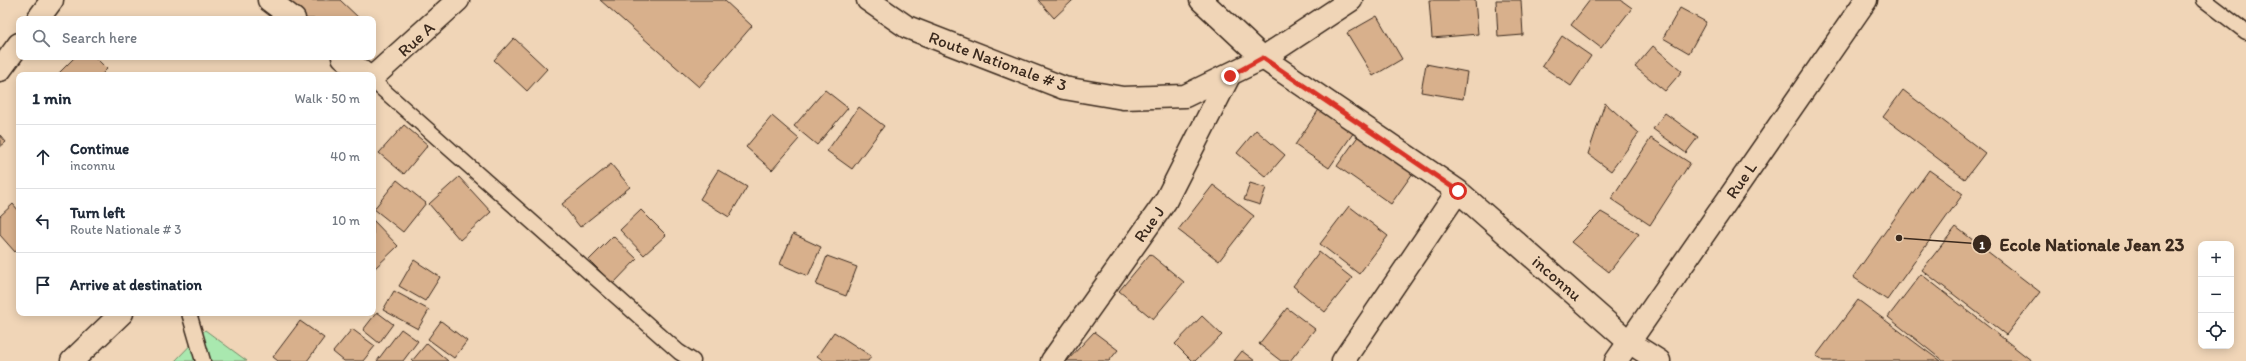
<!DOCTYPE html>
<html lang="en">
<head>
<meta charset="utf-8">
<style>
	:root { --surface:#fff; --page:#f2f2f3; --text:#1f2937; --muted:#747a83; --line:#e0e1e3 }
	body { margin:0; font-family:Itim,sans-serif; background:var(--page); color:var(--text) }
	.controls { position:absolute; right:12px; bottom:12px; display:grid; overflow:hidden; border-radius:8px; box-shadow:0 2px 10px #0003 }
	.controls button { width:36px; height:36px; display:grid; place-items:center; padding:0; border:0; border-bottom:1px solid var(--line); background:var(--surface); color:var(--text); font:20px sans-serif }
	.stop { position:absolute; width:12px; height:12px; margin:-9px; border:3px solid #d93025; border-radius:50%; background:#fff }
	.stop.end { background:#d93025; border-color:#fff; box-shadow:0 1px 4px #0008 }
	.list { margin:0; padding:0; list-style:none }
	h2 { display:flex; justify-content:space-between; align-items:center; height:52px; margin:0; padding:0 16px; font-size:17px }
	h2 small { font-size:13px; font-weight:400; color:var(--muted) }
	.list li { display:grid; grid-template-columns:26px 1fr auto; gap:12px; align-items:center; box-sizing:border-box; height:64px; padding:0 16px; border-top:1px solid var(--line) }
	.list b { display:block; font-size:15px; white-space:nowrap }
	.list p { margin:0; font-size:13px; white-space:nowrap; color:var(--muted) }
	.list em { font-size:13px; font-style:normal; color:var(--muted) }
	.icon { flex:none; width:22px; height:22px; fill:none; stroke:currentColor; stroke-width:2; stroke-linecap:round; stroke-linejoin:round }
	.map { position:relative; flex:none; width:2246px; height:361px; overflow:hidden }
	.search { position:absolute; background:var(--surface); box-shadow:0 2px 10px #0003; left:16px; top:16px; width:360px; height:44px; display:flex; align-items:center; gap:10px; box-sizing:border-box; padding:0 14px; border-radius:8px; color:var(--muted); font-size:15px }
	.panel { position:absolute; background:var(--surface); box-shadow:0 2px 10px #0003; left:16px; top:72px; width:360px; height:244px; border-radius:8px }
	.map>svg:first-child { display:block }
	.green { fill:#a9e8af; stroke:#728966 }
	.building { fill:#d8b08c; stroke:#3b2a1e }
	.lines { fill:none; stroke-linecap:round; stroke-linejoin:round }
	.service-casing { stroke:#3b2a1e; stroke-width:17 }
	.minor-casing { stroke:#3b2a1e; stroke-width:25 }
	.tertiary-casing { stroke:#3b2a1e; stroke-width:25 }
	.primary-casing { stroke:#3b2a1e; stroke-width:25 }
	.service { stroke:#f0d5b7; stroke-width:14 }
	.minor { stroke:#f0d5b7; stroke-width:22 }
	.tertiary { stroke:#f0d5b7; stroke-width:22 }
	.primary { stroke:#f0d5b7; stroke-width:22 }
	.route { stroke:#d93025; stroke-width:5 }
	.labels { text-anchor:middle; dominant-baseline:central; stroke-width:4; stroke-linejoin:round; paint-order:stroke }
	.street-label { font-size:17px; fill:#3b2a1e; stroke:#f0d5b7 }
	.leader { fill:none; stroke:#3b2a1e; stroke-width:1.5 }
	.callout-dot { fill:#3b2a1e; stroke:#f0d5b7; stroke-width:1.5 }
	.mark-label { font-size:12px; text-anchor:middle; font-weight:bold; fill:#fff }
	.callout-label { font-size:18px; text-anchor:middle; font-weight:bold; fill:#3b2a1e; stroke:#f0d5b7; stroke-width:4; stroke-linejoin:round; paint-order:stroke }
</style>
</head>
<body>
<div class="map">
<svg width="2246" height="361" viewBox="0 0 2246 361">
	<rect width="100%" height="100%" fill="#f0d5b7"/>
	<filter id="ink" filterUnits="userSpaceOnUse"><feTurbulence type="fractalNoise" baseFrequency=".025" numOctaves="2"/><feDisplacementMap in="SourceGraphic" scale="8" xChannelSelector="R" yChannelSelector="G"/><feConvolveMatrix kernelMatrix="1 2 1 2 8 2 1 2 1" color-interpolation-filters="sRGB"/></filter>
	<g filter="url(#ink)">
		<path class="green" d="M205,330l42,31h-72z"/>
		<path class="building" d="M262,0h78l20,19h-78z
			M600,0h124l28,26 -53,61z
			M1038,0h35l-19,18z
			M1429,0h46l3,34 -46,4z
			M1496,0h25l2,35 -25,2z
			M1590,0h31l11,8 -31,40 -30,-23z
			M1680,8l26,14 -17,31 -26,-15z
			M1377,16l25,43 -29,17 -26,-43z
			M1562,36l29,20 -20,30 -29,-20z
			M514,38l33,31 -20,22 -33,-31z
			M1653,46l29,25 -17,20 -30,-24z
			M75,57h20l12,12 -6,6h-44z
			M1426,64l41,8 -4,27 -42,-7z
			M825,90l23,18 -31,37 -23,-19z
			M1903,90l82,63 -20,26 -82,-62z
			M1605,103l34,30 -28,38 -23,-17z
			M859,107l25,19 -32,43 -25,-18z
			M1320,108l34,24 -25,36 -34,-23z
			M1665,113l33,24 -12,16 -33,-24z
			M772,116l27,23 -27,31 -26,-23z
			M404,125l24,20 -24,29 -25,-21z
			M1256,130l29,25 -19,22 -29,-24z
			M0,135l6,7 -6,5z
			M1359,135l54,38 -22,31 -54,-38z
			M1651,138l39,25 -40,62 -39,-26z
			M611,164l19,23 -50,40 -18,-23z
			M718,170l29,17 -18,30 -29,-18z
			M1929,170l34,24 -76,106 -34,-23z
			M459,177l32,35 -31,28 -31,-36z
			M397,180l29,23 -23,29 -29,-23z
			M1250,183l16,5 -6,17 -16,-5z
			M1213,185l41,31 -35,45 -41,-31z
			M13,204l6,7v37l-4,4 -15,-17v-19z
			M1349,206l39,30 -29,38 -39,-30z
			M641,210l25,25 -22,20 -24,-25z
			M1601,212l38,22 -30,38 -38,-30z
			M373,220l25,26 -25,24z
			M1956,227l84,65 -34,43 -84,-65z
			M793,234l28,13 -13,29 -28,-12z
			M613,236l24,23 -24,25 -24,-24z
			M1319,252l33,26 -27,34 -32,-26z
			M1150,254l34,28 -31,37 -34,-28z
			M827,256l30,11 -11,29 -30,-11z
			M414,260l26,17 -15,24 -26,-15z
			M1921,274l111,87h-89l-55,-44z
			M394,291l35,19 -11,19 -35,-19z
			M1858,300l82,61h-117l-7,-5z
			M1287,308l28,21 -25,32h-9l-22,-17z
			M377,312l16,12 -14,19 -16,-13z
			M1202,316l20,19 -27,26h-3l-17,-17z
			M300,321l24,17 -17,23h-29l-5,-4z
			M441,321l26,20 -13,17 -26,-19z
			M352,329l23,17 -12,15h-19l-11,-9z
			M401,329l17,12 -15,20h-26z
			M834,332l37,24 -3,5h-44l-7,-5z
			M1094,332l24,18 -9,11h-42z
			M427,343l21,18h-36z
			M1242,351l13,10h-21z"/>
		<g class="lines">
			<defs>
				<path id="service" d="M2204,0l42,32
					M373,81l306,271 14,9
					M189,313l14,48"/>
				<path id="minor" d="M269,0l25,19
					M1201,0l62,58 195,133 171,151 30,19
					M38,19l14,-19
					M343,57l23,18
					M0,70l19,-26
					M1052,361l113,-159 64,-126
					M1343,361l115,-170"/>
				<path id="tertiary" d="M373,77l85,-77
					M72,361l50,-48
					M1616,361l250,-361"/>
				<path id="primary" d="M868,0l39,27 157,61 59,10 62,-2 78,-38 88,-58"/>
			</defs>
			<use href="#service" class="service-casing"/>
			<use href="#minor" class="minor-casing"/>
			<use href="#tertiary" class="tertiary-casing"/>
			<use href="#primary" class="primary-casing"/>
			<use href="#service" class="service"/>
			<use href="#minor" class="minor"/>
			<use href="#tertiary" class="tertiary"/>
			<use href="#primary" class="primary"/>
		</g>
	</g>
	<g class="lines" filter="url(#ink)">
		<path class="route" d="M1230,76l33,-18 195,133"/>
	</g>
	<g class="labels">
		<g class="street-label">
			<text transform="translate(416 39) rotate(-42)">Rue A</text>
			<text transform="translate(998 61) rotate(20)">Route Nationale # 3</text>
			<text transform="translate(1741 180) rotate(-55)">Rue L</text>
			<text transform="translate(1149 224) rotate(-55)">Rue J</text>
			<text transform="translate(1557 278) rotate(41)">inconnu</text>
		</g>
	</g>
	<path class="leader" d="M1899 238L1982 244"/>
	<g class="callout-dot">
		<circle cx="1899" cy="238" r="4"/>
		<circle cx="1982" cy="244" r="10"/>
	</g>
	<g class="mark-label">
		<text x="1982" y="249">1</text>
	</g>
	<g class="callout-label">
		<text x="2092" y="251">Ecole Nationale Jean 23</text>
	</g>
</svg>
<div class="controls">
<button>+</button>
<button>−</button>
<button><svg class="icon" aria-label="locate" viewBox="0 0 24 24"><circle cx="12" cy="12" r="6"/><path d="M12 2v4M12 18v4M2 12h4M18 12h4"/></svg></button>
</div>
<div class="stop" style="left:1458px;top:191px"></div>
<div class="stop end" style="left:1230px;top:76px"></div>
<div class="search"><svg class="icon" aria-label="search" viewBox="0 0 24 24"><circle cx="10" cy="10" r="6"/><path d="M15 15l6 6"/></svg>Search here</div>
<section class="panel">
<h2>1 min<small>Walk · 50 m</small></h2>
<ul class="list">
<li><svg class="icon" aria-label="ahead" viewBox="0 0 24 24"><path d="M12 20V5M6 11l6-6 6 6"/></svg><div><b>Continue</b><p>inconnu</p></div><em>40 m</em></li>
<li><svg class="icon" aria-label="left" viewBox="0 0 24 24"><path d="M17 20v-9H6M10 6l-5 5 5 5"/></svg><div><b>Turn left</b><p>Route Nationale # 3</p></div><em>10 m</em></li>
<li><svg class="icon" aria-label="arrive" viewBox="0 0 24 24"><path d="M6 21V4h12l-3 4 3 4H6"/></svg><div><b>Arrive at destination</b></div></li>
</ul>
</section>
</div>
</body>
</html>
